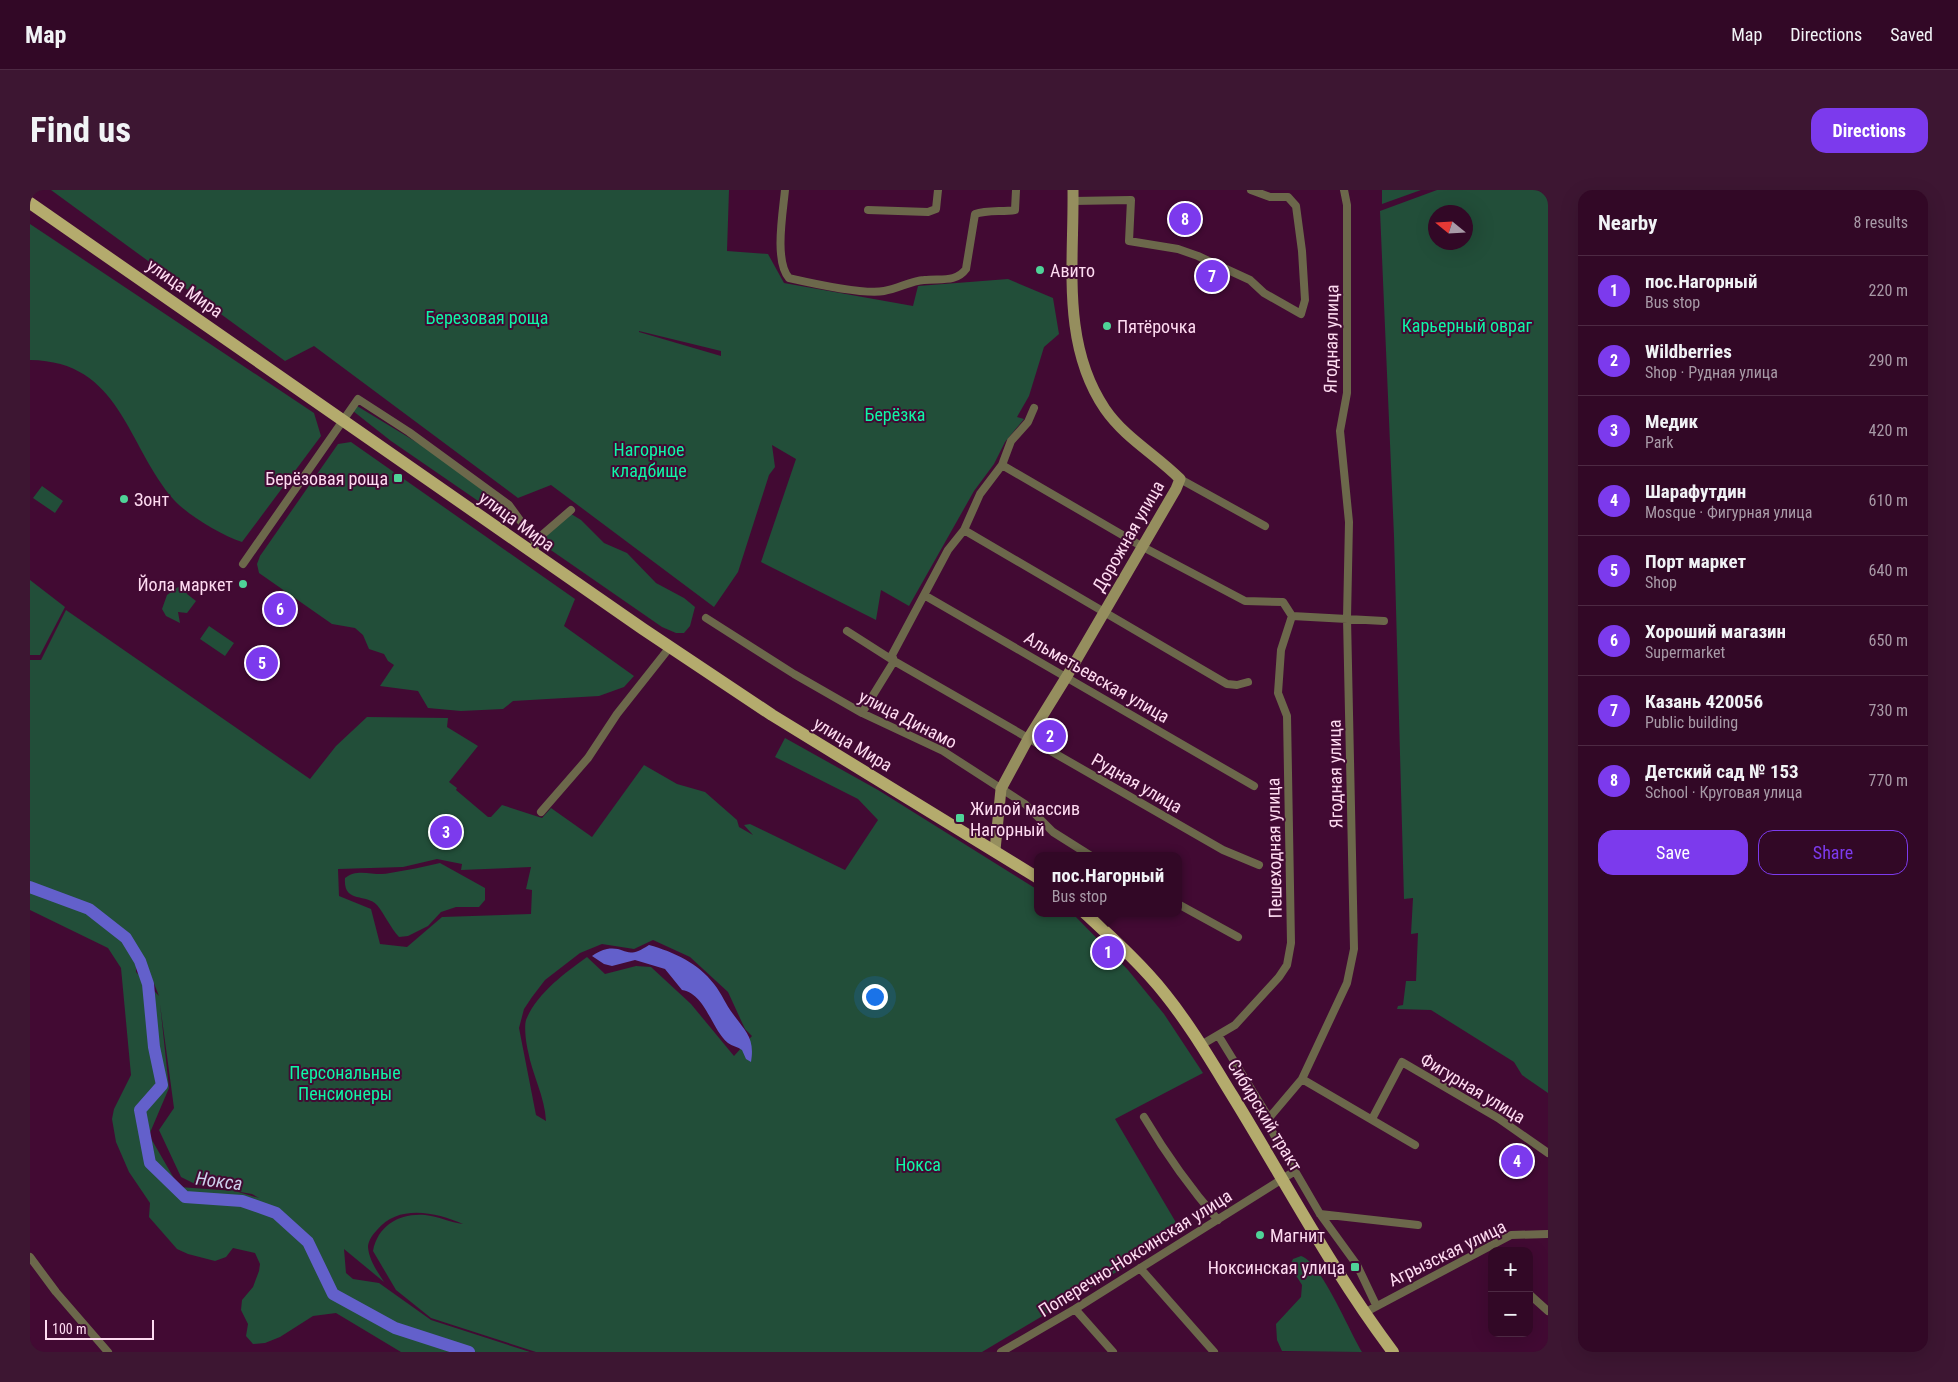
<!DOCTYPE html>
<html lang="en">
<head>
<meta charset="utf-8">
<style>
	:root { --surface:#320826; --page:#3d1632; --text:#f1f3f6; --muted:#a89aa7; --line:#4d2943; --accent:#7c3aed }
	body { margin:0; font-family:"Roboto Condensed",sans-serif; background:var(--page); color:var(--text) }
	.controls { position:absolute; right:15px; bottom:15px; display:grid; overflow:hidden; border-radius:10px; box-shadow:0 5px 20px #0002 }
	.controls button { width:45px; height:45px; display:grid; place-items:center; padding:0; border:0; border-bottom:1px solid var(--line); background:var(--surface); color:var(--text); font:25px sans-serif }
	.compass { position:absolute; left:1398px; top:15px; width:45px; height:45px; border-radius:50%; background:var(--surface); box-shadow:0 5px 20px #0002; rotate:288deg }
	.scale { position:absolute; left:15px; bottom:12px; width:109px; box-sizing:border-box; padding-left:5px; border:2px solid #fedbf1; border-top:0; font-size:14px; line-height:18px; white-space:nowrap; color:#fedbf1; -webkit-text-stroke:4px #420a33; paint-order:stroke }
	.you { position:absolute; left:844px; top:806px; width:18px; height:18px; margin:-12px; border:4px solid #fff; border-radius:50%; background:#1a73e8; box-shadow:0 0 0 8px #1a73e833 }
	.badge { display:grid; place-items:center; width:32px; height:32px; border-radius:50%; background:var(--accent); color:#fff; font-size:16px; font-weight:700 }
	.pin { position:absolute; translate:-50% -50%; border:2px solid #fff; box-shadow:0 1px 5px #0006 }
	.popup { position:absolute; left:1004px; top:662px; width:148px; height:65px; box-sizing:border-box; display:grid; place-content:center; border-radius:10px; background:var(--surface); filter:drop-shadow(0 1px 4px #0005); font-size:16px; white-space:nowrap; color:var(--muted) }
	.popup b { font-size:19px; color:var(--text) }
	.popup::after { content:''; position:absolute; left:50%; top:100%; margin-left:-10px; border:10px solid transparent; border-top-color:var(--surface) }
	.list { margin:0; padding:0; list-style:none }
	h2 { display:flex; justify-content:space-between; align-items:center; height:65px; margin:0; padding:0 20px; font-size:21px }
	h2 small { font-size:16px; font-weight:400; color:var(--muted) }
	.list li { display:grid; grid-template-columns:32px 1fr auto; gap:15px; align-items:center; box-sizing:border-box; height:70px; padding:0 20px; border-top:1px solid var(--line) }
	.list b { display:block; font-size:19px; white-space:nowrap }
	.list p { margin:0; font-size:16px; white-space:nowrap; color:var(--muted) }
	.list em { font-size:16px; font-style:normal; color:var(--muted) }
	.actions { display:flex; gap:10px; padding:15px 20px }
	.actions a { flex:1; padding:11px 0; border:1px solid var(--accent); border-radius:15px; text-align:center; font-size:18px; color:var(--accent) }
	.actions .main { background:var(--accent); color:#fff }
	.map { position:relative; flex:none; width:1518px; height:1162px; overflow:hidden; border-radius:15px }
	header { display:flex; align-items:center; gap:30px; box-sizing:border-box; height:70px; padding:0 25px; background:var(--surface); border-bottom:1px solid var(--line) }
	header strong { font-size:24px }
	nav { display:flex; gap:28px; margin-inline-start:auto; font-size:18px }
	.intro { display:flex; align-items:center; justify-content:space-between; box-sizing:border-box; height:120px; padding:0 30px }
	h1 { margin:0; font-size:35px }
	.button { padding:12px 22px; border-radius:15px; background:var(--accent); color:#fff; font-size:18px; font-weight:700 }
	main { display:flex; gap:30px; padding:0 30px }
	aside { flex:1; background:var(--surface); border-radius:15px; box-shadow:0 5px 20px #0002 }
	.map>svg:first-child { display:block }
	.green { fill:#224e39; fill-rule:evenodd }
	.water { fill:#6360cb }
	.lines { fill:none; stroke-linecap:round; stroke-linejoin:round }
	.river { stroke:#6360cb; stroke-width:12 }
	.street { stroke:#6c684b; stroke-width:8 }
	.secondary { stroke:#958e5e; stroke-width:11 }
	.primary { stroke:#b4ab6d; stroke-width:12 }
	.poi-dot { fill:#4fd398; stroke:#420a33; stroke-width:2 }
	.labels { text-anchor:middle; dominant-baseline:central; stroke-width:4; stroke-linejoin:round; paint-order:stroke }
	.poi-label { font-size:18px; fill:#fedbf1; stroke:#420a33; text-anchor:start }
	.street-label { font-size:18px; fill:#fedbf1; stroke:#420a33 }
	.park-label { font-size:18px; fill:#0ff6a6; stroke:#420a33 }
	.water-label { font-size:19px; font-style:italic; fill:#cccfea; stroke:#420a33 }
</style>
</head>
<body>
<header>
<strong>Map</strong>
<nav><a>Map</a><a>Directions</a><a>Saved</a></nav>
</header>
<div class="intro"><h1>Find us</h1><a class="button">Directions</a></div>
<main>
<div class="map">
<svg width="1518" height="1162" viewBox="0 0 1518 1162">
	<rect width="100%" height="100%" fill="#420a33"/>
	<path class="green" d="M21,0h678l-2,61 41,3 16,29 129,23 5,-20 90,-7 45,19 6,36 -15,13 -15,49 -12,21 7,2 -19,23 -11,22 -20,27 -65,115 -28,-16 -5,30 -115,-58 35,-103 -24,-14 3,22 -6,8 -31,97 -24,35 -163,-122 -33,13 -204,-152 -29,15zM609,141l82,20v5l-82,-24z
		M1352,0h39l-39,14z
		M1407,0h111v903l-26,-18 -8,-13 -83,-52 -34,-1 1,-3 5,-1 3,-24h10l2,-48 -7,1 2,-36 -9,1 -10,-363 -14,-325zM1406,22h30v30h-30z
		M0,34l284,189 7,23 -79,106c-21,-7 -53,-26 -68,-42 -48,-55 -53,-139 -144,-140z
		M327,216l74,45 74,56 1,9h-6l-109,-75 -38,-30z
		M321,252l224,157 -11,27 70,50 -10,11 -25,9 -86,5 -10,8 -42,2 -33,-3 -10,-17 -38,-5 14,-21 -6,-4 -4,-7 -15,-5 -6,-14 -8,-7 -23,-4 -73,-51 -2,-9 3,-8 78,-112z
		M12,296l21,15 -8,12 -22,-15z
		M534,322h4l13,8 23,23 23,10 29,30 28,15 11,9 -5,19 -6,7h-8l-14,-6 -117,-81 -2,-13z
		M0,390l35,27 -25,48h-10z
		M148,397h6l3,7 9,7 -9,12 -9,-1 2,11 -14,-7 -4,-7 5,-14z
		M36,420l244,169 26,-33 31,-29 81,1 -1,9 31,19 -29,36 8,6 -1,2 32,27h3l11,-12 40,13 9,-10 41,29 52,-72 33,19 28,8 32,28 2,7 14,8 -9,-10 6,-1 95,46 33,-50 -20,-21 -83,-42 10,-19 93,52 160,100v23h34l56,57 36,44 39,59 -88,46 66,112 -19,14 -180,107h-446l-105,-34 -35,-28 -23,-39c5,-26 27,-38 52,-36 13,1 26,8 38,9 -27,-12 -65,-20 -86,6 -4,4 -9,11 -9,17 1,13 9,24 16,35l-40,-33 2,24 7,6 26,4 52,37 99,32h-129l-65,-39 -23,3 -33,21 -15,6 -12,1 -7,-8 2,-12 -7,-14 1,-10 11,-13 6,-16 1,-7 -5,-11 -22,-5 -7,9 -11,4 -27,-7 -11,-5 -28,-32 1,-14 -21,-31 -13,-30 -4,-23 2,-10 17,-34 -10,-107 -13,-20 -78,-38v-250h11zM407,669l25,5 -1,6 70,-3 -5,22 6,1 -1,24 -89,3 -35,30 -27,-3 -9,-35 -32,-13 -1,-27 65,-2zM623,750l37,17 38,35 17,37 7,7 -18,20 -43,-52 -40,-37 -15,-1 -31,8 -18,-17c-22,16 -50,36 -61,63 -2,7 0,23 2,31 4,23 17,46 18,70l-10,-6 -17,-87 5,-19 8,-12 13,-17 35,-27 22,-9 32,5zM106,756l7,10 16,40 -23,-24zM130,814l14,104 -15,22 22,47 14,7 57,10 7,4 -24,-7 -56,-4 -30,-52 20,-47z
		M179,436l25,17 -9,13 -25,-17z
		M410,673l45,25v12l-6,7h-23l-15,5 -13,14 -20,10 -9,1c-9,-10 -14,-22 -22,-32 -11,-12 -34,-1 -32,-27 13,-11 30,-1 45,-5 17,-3 34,-6 50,-10z
		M1271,1066c20,6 48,75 61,96l-80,-1 -5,-11 -1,-16 25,-27 1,-12 -12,-19 3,-7z"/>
	<path class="water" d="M619,755c25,7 49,18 65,39 8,10 12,21 19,30 13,18 22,24 18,48l-5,-3 -4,-9c-4,-3 -10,-4 -14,-7 -17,-14 -22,-49 -46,-53l-17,-21 -30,-9 -23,6 -8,-2 -12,-8c4,-3 10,-6 15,-7 20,-3 18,12 42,-4z"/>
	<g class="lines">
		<path class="river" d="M0,697l59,22 37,29 14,23 8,23 6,63 8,38 -22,25 10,53 35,34 57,4 34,12 32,29 25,52 62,34 74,24"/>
		<path class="street" d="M755,0c-2,22 -11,71 4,88 22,5 74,17 95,13 14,-2 26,-10 40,-11 16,-2 32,3 42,-11l9,-55c12,-4 27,-2 40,-4l1,-20
			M1314,0l3,15v188l-7,38 9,91 -2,96 7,331 -7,34 -45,96 -33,39v7l5,10 46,79 37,51 19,40
			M1043,11l58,-1 -2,41 49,8 20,7 52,24 14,13 37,21 4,-14 -3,-49 -6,-45 -8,-9h-18l-19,-7
			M838,20l60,2 8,-3 2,-19
			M972,275l141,82 102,54 38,1 9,14 92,5
			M1150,289l85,47
			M934,340l263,154 10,1 11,-3
			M505,351l36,-31
			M213,374l115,-165 51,33 100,73 26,36v15
			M894,405l330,191
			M676,428l88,56 68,39 81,38 82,53 28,28 38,24
			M817,441l47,30 329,189 36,15
			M832,523l29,-47 3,-5 -2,-6 56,-105 16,-20 16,-36 22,-29 9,-24 17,-19 6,-14
			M511,622l47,-54 29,-44 53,-67
			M1148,714l60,33
			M1188,845l51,83
			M1171,855l34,-20 44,-48 8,-12 4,-22 -4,-227 -9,-23 3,-43 11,-34
			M1272,889l113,66
			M1114,927c22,37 46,71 74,103
			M1342,929l30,-57 96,56 50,35
			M1290,1024l98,11
			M0,1067l26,35 52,60
			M1110,1078l74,84
			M1499,1104l19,17
			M1045,1119l38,43
			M1334,1123l147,-78 37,-1
			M971,1162l74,-43 220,-138"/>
		<path class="secondary" d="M965,660l6,-61 27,-50 39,-63 109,-187 4,-10c-25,-25 -55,-41 -75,-70 -44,-65 -31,-145 -32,-219"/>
		<path class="primary" d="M0,13l613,426 129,86 266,163
			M1055,723c28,26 56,51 80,81 25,31 46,67 67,101 53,86 100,176 161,257"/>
	</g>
	<g class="poi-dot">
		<circle cx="1010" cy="80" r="5"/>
		<circle cx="1077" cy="136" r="5"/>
		<rect x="363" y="283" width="10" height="10" rx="2.5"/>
		<circle cx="94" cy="309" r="5"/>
		<circle cx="213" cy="394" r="5"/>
		<rect x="925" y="623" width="10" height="10" rx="2.5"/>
		<circle cx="1230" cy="1045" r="5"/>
		<rect x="1320" y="1072" width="10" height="10" rx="2.5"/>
	</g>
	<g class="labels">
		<g class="poi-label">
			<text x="1020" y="80">Авито</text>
			<text x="1087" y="136">Пятёрочка</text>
			<text x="358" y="288" text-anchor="end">Берёзовая роща</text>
			<text x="104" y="309">Зонт</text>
			<text x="203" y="394" text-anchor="end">Йола маркет</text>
			<text x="940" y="618">Жилой массив<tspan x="940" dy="21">Нагорный</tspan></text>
			<text x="1240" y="1045">Магнит</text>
			<text x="1315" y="1077" text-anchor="end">Ноксинская улица</text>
		</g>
		<g class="street-label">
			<text transform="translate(155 98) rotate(35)">улица Мира</text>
			<text transform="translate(1301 149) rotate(-89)">Ягодная улица</text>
			<text transform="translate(487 331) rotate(36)">улица Мира</text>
			<text transform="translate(1098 346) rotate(-60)">Дорожная улица</text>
			<text transform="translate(1067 487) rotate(30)">Альметьевская улица</text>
			<text transform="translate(878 529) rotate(27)">улица Динамо</text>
			<text transform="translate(823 554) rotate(31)">улица Мира</text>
			<text transform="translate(1305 584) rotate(-91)">Ягодная улица</text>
			<text transform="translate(1107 593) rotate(30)">Рудная улица</text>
			<text transform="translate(1244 658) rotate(-91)">Пешеходная улица</text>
			<text transform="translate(1443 898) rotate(31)">Фигурная улица</text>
			<text transform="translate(1235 925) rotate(59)">Сибирский тракт</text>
			<text transform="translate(1105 1063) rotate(-32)">Поперечно-Ноксинская улица</text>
			<text transform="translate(1417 1063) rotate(-26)">Агрызская улица</text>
		</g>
		<g class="park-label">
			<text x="457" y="127">Березовая роща</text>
			<text x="1437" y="135">Карьерный овраг</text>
			<text x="865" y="224">Берёзка</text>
			<text x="619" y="259">Нагорное<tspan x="619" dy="21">кладбище</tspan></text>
			<text x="315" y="882">Персональные<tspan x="315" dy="21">Пенсионеры</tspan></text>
			<text x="888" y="974">Нокса</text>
		</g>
		<g class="water-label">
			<text transform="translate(189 991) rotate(7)">Нокса</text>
		</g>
	</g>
</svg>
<div class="controls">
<button>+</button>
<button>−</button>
</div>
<svg class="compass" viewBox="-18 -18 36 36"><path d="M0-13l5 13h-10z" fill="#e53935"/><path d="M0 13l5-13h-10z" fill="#a89aa7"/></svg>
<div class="scale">100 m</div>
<div class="you"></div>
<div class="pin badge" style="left:1078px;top:762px">1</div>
<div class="popup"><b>пос.Нагорный</b>Bus stop</div>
<div class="pin badge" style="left:1020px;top:546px">2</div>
<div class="pin badge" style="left:416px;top:642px">3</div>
<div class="pin badge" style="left:1487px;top:971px">4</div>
<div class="pin badge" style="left:232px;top:473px">5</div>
<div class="pin badge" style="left:250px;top:419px">6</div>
<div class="pin badge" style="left:1182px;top:86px">7</div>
<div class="pin badge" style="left:1155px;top:29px">8</div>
</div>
<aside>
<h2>Nearby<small>8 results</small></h2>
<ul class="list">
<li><span class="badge">1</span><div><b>пос.Нагорный</b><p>Bus stop</p></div><em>220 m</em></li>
<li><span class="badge">2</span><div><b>Wildberries</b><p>Shop · Рудная улица</p></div><em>290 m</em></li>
<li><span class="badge">3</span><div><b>Медик</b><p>Park</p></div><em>420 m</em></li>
<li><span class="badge">4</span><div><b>Шарафутдин</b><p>Mosque · Фигурная улица</p></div><em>610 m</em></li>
<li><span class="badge">5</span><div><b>Порт маркет</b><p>Shop</p></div><em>640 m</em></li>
<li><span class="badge">6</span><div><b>Хороший магазин</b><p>Supermarket</p></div><em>650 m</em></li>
<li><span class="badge">7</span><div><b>Казань 420056</b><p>Public building</p></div><em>730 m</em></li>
<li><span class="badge">8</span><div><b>Детский сад № 153</b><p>School · Круговая улица</p></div><em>770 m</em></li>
</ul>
<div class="actions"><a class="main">Save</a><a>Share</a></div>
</aside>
</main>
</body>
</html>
